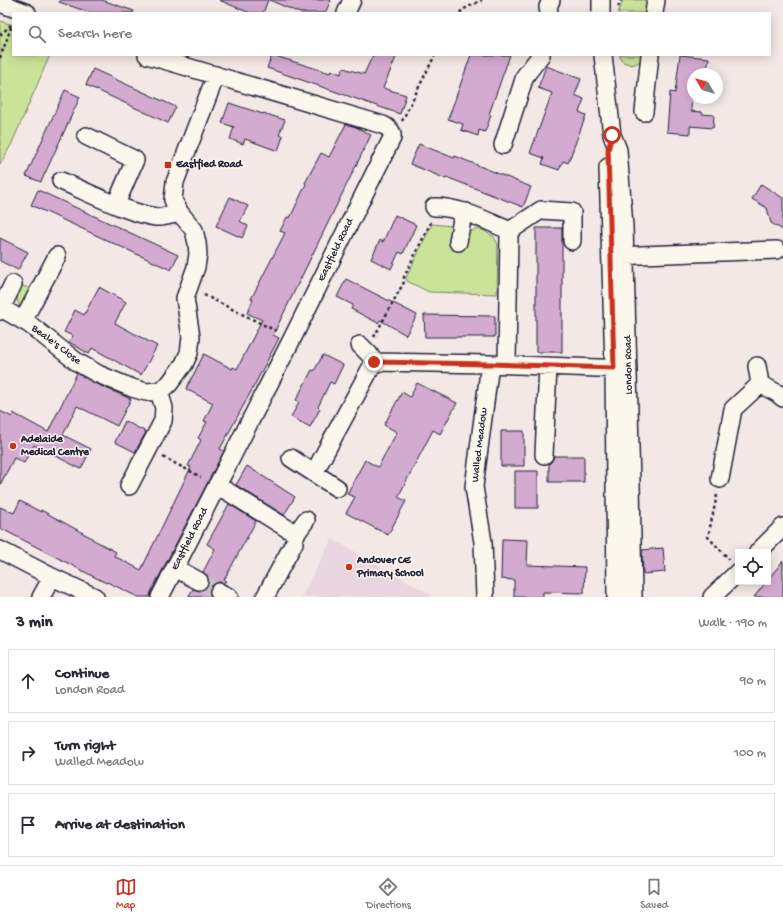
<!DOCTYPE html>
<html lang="en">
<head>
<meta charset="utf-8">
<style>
	:root { --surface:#fff; --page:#f7f7f7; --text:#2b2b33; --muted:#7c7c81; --line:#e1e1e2; --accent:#c8321e }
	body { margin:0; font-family:"Gochi Hand",sans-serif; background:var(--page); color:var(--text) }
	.controls { position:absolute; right:12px; bottom:12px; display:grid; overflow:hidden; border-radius:0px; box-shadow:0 2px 10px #0003 }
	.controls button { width:36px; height:36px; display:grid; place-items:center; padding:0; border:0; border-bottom:1px solid var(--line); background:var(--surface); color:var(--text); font:20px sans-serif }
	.compass { position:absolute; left:687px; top:68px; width:36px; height:36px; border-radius:50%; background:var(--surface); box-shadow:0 2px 10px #0003; rotate:308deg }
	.stop { position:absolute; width:12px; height:12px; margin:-9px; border:3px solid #c8321e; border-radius:50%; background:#fff }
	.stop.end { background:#c8321e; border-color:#fff; box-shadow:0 1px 4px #0008 }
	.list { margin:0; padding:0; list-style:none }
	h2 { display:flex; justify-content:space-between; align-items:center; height:52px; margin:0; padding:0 16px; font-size:17px }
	h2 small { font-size:13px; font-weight:400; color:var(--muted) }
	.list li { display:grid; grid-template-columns:26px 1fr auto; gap:12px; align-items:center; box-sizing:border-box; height:64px; margin:0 8px 8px; padding:0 8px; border:1px solid var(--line); border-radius:0px }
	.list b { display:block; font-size:15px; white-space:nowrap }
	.list p { margin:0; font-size:13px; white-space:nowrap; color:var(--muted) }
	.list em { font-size:13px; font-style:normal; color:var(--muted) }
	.icon { flex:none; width:22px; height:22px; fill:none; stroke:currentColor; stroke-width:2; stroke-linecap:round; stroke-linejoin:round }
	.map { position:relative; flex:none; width:783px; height:597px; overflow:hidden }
	.search { position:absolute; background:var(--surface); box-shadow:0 2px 10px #0003; left:12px; right:12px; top:12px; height:44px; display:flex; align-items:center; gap:10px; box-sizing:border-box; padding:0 14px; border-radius:0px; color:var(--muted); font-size:15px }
	.sheet { height:268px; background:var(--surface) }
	nav { display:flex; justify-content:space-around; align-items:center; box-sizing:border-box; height:56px; border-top:1px solid var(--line); background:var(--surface); font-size:11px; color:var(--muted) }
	nav a { display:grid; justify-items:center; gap:2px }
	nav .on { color:var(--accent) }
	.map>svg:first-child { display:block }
	.built { fill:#e9d5df }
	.green { fill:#cae399; stroke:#76826a }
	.building { fill:#d3aad0; stroke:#22223b }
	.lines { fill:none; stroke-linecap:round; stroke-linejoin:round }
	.minor-tunnel { stroke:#c9c0c4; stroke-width:17; stroke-dasharray:17 8; stroke-linecap:butt }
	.minor-casing { stroke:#22223b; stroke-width:20 }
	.path { stroke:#22223b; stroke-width:2.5; stroke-dasharray:3 3; stroke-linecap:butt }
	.minor { stroke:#fbf7ec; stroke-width:17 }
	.route { stroke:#c8321e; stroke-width:5 }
	.poi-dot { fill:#c8321e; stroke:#fbf7ec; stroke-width:1.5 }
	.labels { text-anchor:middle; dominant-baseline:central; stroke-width:3; stroke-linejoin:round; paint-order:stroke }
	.poi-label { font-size:11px; font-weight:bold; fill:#22223b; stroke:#fbf7ec; text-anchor:start }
	.street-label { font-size:11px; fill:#22223b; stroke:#fbf7ec }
</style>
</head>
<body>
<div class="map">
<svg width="783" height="597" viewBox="0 0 783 597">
	<rect width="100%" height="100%" fill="#f3e8e6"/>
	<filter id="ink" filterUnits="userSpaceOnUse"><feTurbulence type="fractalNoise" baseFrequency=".025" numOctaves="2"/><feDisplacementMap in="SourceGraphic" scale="8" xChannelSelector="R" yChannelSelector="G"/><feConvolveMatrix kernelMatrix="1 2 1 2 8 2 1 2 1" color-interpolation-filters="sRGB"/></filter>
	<g filter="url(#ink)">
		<path class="built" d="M332,539l100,56 -2,2h-129z"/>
		<path class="green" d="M623,0h25l-1,13h-29z
			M0,21l13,4v30h37l-38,88 -12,22z
			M619,55h23v6l-10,4 -9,-3z
			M432,224l20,2v19l17,-13 7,-3 7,1 11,7 4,8 -1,49 -68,-2 -22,-11 -1,-3z
			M20,284l13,7 -10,20c-8,-10 -7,-16 -3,-27z"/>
		<path class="building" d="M60,0h42l32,11 -1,2h-42l-32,-11z
			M219,0h49l-5,13h-13z
			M269,0h62l-6,13h-25z
			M272,55l58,18 1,-3 10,4 2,-6 21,6 9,-19h24l-14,33 23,7 -6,19 -133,-46z
			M471,55h39l-21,59 2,1 -6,17 -6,-2 -1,6 -17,-6 2,-6 -15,-5z
			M680,55l29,3 -2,12 -7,-1 1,5h-8l-2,37 11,1v2l12,1 -1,13 -23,-2v8l-23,-2 3,-40 5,1z
			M546,66l35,13 -6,16 9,4 -5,13 7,3 -18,48 -5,-2 -4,9 -17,-6 2,-6 -14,-5 22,-60 -14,-5z
			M93,69l83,38 -8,16 -82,-38z
			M65,90l15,7 -39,85 -15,-6z
			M229,103l34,11v-1l22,7 -6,15 4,1 -5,15 -33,-12 -2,5 -13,-5 4,-12 -12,-4z
			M346,124l10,3 15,8 -98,200 6,3 -24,46 -35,65 4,2 -73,141 -1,5h-12l-31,-15 -1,1 -106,-55v-21l14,6 6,-12 21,11v-2l51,28v1l24,13 -2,4 27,14 50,-103 -3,-1 13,-26 -3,-2 9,-16 -3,-1 9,-18 -27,-14 18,-35 28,15 1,-2 4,2 25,-49 -15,-7 6,-13 -2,-1 34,-66 -5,-2 7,-14 3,1 16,-34 -1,-1 16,-30 8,4z
			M419,144l35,14 1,-2 76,31 -8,20 -77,-30v2l-36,-15z
			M761,184l22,14v32l-12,-7 -4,-15 -15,-9z
			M38,190l140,65 -7,15 -140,-65z
			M230,197l18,9 -8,15 8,5 -6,12 -26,-12z
			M395,215l21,10 -13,29 -4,-2 -8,17 -20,-10 9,-19 3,2z
			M536,228h26v124h-26z
			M0,238l28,14 -10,18 -18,-9z
			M346,279l71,36 -11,20 -26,-15 -2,3 -27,-14 2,-4 -16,-8z
			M99,287l27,15 -11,21 42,23 -16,29 -49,-27 -3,6 -20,-12 4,-6 -9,-4 11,-22 9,5z
			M424,315l71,1v21h-70z
			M323,355l20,10 -9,19 -4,-2 -12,25 2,2 -10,18 -19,-10 8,-15 -3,-2 16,-30 2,1z
			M77,373l17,10 37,16 -14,27 -40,-20 -14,29 28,14 -10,20 -47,-24 -10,18 -10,-5 -14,27v-74l12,6 1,-4 35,19z
			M417,383l40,20 -17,31 -7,-4 -35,67 8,4 -18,34 -42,-22 9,-16 -8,-3 18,-34 13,7 19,-35 -13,-7 18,-33 8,5z
			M125,421l21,11 -11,20 -20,-10z
			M501,431h23v35h-23z
			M554,456h30v26h-35v-18l3,-3z
			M247,466l48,31 -11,18 -48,-30z
			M515,471h23v37h-23z
			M229,504l27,17 -32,59 2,1 -2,2 -5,-1 -6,2 -3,4 -1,5 1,4h-22l5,-8 7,2 5,-2 3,-4 1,-4 -1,-5 -5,-4 12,-23 -8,-5z
			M502,539l26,1 -1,25 58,2 -1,26 -41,-1v5h-29v-17l-13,-1z
			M663,548l2,24 -22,2 -1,-24z
			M783,561v36h-29l12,-15h2v-3z"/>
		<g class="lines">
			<path class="minor-tunnel" d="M199,581l20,11"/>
			<defs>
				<path id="minor" d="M601,0v13
					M0,3l27,10
					M346,13l6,-13
					M549,13l-1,-6 3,-7
					M654,13l2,-13
					M147,55l236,70c6,3 10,6 9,13l-100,201 -132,258
					M603,55l9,80 6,15 6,76 7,257 2,114
					M644,112l6,-57
					M86,136l49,24 -19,44
					M503,145l22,-69 16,-21
					M608,167l6,201 2,229
					M61,181c27,11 66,32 95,36 7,1 16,-3 24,-4
					M434,207c26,0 48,12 72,22l3,5 -2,131
					M508,232l33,-22 31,2v29
					M458,242l4,-23 4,-7
					M614,256l163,-6
					M1,308l28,16 48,38 21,12 34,14 14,4 13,-1 10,-7 15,-20 5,-11 2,-16 -6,-39 11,-31 2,-13 -1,-11 -3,-13 -14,-17 -7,-13 2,-18 41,-107
					M0,311l13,-27
					M23,321l34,-65
					M360,345l9,9 5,8
					M757,366l3,18
					M544,455l4,-89
					M291,458l46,30
					M314,473l60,-111 116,2 135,5
					M720,479l13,-70 27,-25 17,9 6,5
					M217,485l79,49 10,-14
					M129,486l34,-65 1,-13 -5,-17
					M0,550l52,27 43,20
					M758,552l25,-25
					M175,568l24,13
					M219,592l10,5
					M41,597l11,-20
					M265,597l29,-54
					M485,597l-2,-55 -9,-55 16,-123
					M712,597l26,-25"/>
			</defs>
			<use href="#minor" class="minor-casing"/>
			<path class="path" d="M618,7l3,-7
				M460,13l2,-3 20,-10
				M0,35l11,-10
				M0,58l12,-33
				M402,121l33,-66
				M204,295l74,37
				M374,337l30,-55v-5l27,-55
				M163,457l38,20
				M717,495l-9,42 21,22"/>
			<use href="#minor" class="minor"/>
		</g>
	</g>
	<g class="lines" filter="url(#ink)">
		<path class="route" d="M374,362l116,2 124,4 -6,-218 4,-15"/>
	</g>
	<g class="poi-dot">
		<rect x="164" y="161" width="8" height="8" rx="2"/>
		<circle cx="13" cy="446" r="4"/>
		<circle cx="349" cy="567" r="4"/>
	</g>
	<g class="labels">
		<g class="poi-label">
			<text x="176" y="165">Eastfied Road</text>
			<text x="21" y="440">Adelaide<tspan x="21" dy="13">Medical Centre</tspan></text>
			<text x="357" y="561">Andover CE<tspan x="357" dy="13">Primary School</tspan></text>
		</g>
		<g class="street-label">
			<text transform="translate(336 250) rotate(-64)">Eastfield Road</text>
			<text transform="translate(56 345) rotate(37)">Beale's Close</text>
			<text transform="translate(629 365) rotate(-91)">London Road</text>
			<text transform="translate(480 445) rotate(-83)">Walled Meadow</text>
			<text transform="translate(190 539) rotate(-63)">Eastfield Road</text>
		</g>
	</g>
</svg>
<div class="controls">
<button><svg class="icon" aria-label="locate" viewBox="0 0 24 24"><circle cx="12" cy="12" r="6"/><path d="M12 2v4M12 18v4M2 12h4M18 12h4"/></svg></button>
</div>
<svg class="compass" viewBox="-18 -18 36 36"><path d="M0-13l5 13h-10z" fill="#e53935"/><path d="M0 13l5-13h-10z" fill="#7c7c81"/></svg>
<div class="stop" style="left:612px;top:135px"></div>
<div class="stop end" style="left:374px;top:362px"></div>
<div class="search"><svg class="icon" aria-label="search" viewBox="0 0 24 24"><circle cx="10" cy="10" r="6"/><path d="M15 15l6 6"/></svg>Search here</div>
</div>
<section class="sheet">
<h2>3 min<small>Walk · 190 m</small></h2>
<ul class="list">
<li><svg class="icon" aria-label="ahead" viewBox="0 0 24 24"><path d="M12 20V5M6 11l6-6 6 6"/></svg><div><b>Continue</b><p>London Road</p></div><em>90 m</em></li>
<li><svg class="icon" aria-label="right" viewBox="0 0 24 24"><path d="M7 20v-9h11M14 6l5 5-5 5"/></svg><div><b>Turn right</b><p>Walled Meadow</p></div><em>100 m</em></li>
<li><svg class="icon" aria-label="arrive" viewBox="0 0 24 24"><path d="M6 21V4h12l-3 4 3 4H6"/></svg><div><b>Arrive at destination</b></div></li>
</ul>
</section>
<nav>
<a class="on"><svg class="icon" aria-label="map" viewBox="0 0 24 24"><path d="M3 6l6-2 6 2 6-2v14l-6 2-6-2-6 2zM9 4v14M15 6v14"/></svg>Map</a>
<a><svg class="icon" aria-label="directions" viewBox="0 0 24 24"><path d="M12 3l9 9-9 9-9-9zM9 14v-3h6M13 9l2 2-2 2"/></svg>Directions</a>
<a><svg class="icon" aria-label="saved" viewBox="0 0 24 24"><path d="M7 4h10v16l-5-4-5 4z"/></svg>Saved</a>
</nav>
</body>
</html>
